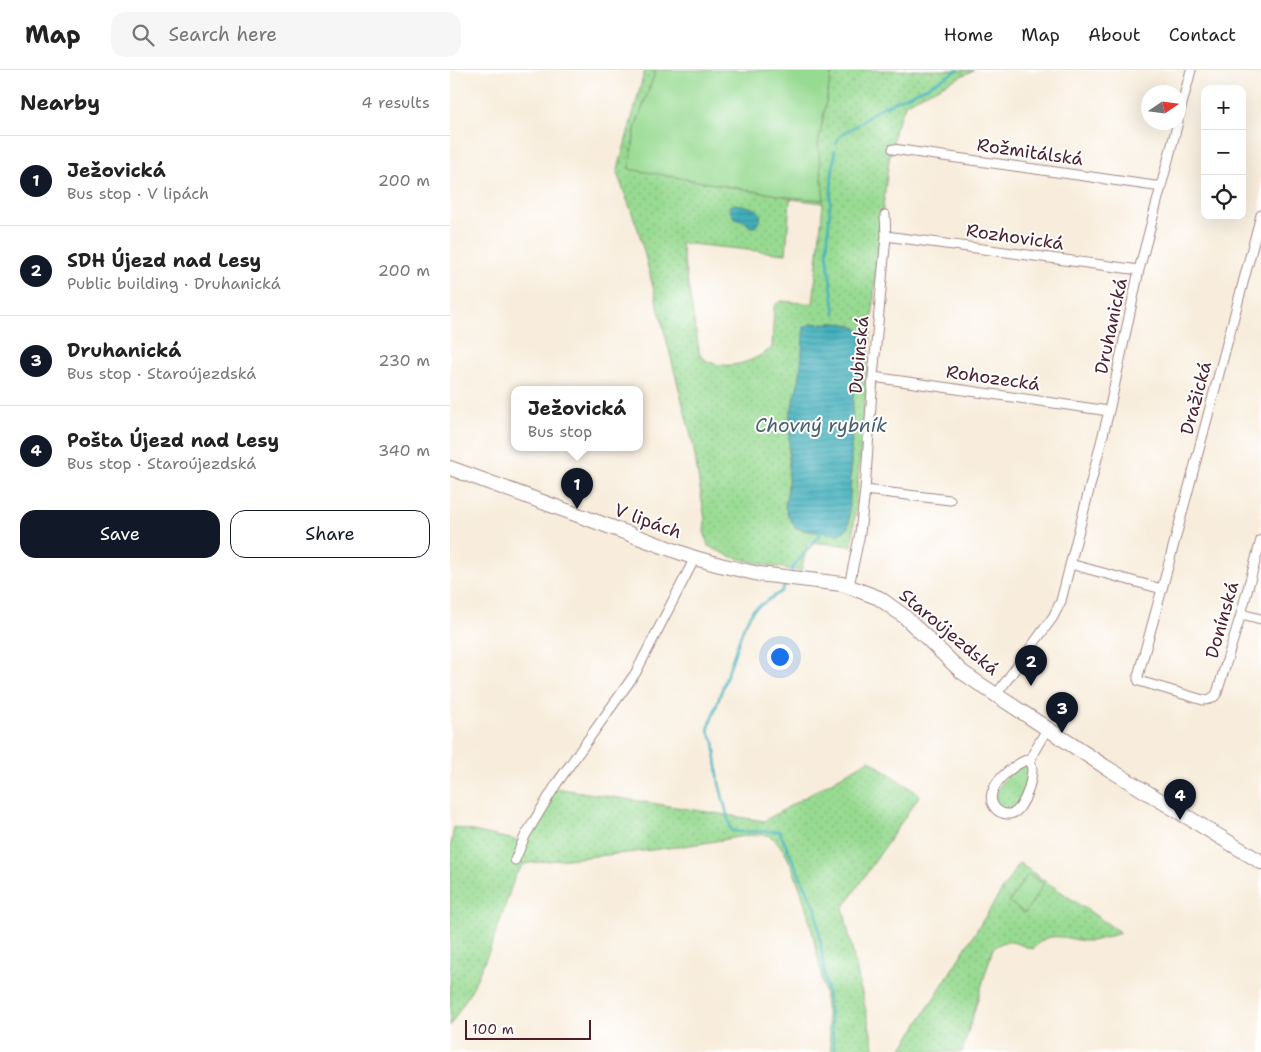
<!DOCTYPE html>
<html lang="en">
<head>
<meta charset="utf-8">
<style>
	:root { --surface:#fff; --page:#f6f6f6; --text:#222; --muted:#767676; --line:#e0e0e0; --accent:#111827 }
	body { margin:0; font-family:"Shantell Sans",sans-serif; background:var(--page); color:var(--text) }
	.controls { position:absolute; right:15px; top:15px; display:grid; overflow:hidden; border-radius:10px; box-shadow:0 5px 20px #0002 }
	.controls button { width:45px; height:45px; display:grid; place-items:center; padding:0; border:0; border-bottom:1px solid var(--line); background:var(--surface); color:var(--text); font:25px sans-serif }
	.compass { position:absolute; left:691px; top:15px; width:45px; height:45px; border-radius:50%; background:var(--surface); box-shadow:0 5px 20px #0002; rotate:77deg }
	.scale { position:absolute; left:15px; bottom:12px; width:126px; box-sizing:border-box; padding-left:5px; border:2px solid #4a1f2b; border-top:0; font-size:14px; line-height:18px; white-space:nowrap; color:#4a1f2b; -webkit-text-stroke:4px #fff; paint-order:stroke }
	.you { position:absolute; left:329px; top:586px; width:18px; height:18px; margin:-12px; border:4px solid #fff; border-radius:50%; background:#1a73e8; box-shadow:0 0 0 8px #1a73e833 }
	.badge { display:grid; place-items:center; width:32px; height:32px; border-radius:50%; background:var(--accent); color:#fff; font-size:16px; font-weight:700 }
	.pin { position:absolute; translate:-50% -41px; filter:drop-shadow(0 1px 2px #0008) }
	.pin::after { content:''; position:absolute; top:26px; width:18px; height:15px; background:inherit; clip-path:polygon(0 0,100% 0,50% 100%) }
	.popup { position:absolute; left:61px; top:316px; width:132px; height:65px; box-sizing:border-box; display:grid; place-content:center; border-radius:10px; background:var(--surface); filter:drop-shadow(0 1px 4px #0005); font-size:16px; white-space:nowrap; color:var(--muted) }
	.popup b { font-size:19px; color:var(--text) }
	.popup::after { content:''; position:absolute; left:50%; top:100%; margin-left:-10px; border:10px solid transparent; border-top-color:var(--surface) }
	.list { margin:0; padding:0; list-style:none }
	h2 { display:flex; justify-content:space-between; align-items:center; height:65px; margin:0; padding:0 20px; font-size:21px }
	h2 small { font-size:16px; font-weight:400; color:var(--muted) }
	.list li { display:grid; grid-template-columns:32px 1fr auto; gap:15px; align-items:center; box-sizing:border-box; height:90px; padding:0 20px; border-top:1px solid var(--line) }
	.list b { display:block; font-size:19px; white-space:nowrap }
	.list p { margin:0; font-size:16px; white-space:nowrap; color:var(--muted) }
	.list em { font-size:16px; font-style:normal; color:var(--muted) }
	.actions { display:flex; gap:10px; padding:15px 20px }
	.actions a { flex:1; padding:11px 0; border:1px solid var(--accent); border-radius:15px; text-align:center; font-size:18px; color:var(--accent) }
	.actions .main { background:var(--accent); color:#fff }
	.icon { flex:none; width:28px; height:28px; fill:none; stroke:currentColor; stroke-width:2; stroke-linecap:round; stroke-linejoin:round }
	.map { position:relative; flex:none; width:811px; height:982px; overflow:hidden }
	header { display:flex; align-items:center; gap:30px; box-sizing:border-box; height:70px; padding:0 25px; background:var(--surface); border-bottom:1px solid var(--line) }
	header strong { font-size:24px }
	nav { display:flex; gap:28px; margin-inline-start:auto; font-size:18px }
	.search { width:350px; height:45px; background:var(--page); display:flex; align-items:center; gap:12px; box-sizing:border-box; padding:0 18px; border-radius:15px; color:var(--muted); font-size:19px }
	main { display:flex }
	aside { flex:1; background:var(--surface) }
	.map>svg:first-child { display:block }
	.grass { fill:url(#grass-dots); stroke:#707c5e; fill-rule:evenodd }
	.garden { fill:#97da91; stroke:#707c5e }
	.water { fill:url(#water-rules); stroke:#456874 }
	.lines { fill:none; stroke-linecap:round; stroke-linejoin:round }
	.stream { stroke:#40b0bc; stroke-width:2.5 }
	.street-casing { stroke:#a18684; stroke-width:11 }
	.secondary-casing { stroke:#a18684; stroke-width:16 }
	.street { stroke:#fff; stroke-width:9 }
	.secondary { stroke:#fff; stroke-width:14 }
	.labels { text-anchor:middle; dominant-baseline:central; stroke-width:4; stroke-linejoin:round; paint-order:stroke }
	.street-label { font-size:18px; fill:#4a1f2b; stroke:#fff }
	.water-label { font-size:19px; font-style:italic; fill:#46606c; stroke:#fff }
</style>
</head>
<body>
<header>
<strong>Map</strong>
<div class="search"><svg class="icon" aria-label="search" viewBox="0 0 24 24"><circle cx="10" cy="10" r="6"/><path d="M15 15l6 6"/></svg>Search here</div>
<nav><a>Home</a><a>Map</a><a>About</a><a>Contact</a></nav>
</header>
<main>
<aside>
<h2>Nearby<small>4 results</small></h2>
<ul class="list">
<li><span class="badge">1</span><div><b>Ježovická</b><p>Bus stop · V lipách</p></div><em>200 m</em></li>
<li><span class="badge">2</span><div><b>SDH Újezd nad Lesy</b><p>Public building · Druhanická</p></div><em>200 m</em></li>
<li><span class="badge">3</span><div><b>Druhanická</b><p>Bus stop · Staroújezdská</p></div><em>230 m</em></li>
<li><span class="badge">4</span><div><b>Pošta Újezd nad Lesy</b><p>Bus stop · Staroújezdská</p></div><em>340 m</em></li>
</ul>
<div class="actions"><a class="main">Save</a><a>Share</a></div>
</aside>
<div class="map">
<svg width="811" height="982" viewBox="0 0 811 982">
	<defs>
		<pattern id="grass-dots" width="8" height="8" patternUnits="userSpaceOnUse" patternTransform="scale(1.25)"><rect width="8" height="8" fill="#97da91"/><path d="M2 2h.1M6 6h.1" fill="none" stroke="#84bb7d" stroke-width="1.8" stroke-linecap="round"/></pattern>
		<pattern id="water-rules" width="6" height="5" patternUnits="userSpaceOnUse" patternTransform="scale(1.25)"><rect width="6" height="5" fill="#40b0bc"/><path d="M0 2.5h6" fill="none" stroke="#388f99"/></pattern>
	</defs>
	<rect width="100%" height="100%" fill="#fff"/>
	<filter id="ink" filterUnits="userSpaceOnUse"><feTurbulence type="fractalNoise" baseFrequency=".02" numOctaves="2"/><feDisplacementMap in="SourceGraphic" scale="10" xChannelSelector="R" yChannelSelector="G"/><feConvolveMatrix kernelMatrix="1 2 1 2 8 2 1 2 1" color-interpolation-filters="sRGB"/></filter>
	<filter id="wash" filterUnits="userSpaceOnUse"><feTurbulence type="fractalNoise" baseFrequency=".0096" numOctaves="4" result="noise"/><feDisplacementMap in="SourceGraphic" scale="20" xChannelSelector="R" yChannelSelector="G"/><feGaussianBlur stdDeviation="1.12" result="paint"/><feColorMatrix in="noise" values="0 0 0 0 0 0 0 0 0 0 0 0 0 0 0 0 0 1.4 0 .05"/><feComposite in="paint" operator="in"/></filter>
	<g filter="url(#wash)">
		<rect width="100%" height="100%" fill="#f8eddc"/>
		<path class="grass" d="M195,0h11l-20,56 -7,43 160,28 34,3 -5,-56 14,-74h142l-68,33 -12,28 -1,22h-3c-4,26 -6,51 -10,77l-28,316 -44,-4 -7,29 -30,-5 -42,-10 -21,-10 -4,-15 1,-11 -12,-76 -54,-212 -22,-59zM340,129l33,4 -10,101 -32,-3 -7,5 -2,42c-20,15 -51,26 -72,8l-19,-113 105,11zM385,253l16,2 11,7 1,3 -1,20 -9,43 -4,125 -10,11 -31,-3 -12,-3 -7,-11 -4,-10 3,-20 2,-72 10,-39 5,-49 6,-3z
			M419,690l51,35 -77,113 32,144h-44c-3,-26 -5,-53 -10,-79 -6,-30 -24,-122 -51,-137 -8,-4 -38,2 -48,4 -64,11 -129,16 -193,23l-6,2 -8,11 -22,66 -20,45 -23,39v-176l4,-23 66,14 36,-53 208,33z
			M570,696h4l3,2 1,11 -10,27 -8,5 -12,-4 -3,-13c6,-11 14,-21 25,-28z
			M569,793l102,70c-9,2 -23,8 -32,8 -22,0 -39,-14 -56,8 -9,-2 -20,-9 -29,-7 -3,1 -8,5 -11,6l-31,104h-62z"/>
		<path class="garden" d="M206,0h176l-14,74 6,56 -35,-3 -160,-28 7,-43z
			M578,804l16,10 -19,29 -16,-11z"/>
		<path class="water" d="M285,134c14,3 36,4 20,23h-4l-8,-7 -8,-1 -5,-8v-5z
			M385,253c10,1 22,2 28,12l-1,20 -9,43 -4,125 -2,6 -8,5 -31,-3 -12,-3 -7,-11 -4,-10 3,-20 2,-72 10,-39 4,-49 7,-3z"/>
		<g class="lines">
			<path class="stream" d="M386,74l4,-8 23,-15 14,-11 52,-24 29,-16
				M385,244l-8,-61 5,-78 3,-24
				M340,504l3,-7 26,-31 2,-6
				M337,511l-5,10 -29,19 -9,16 -36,104 6,12 5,41 12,47 7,2 41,-1 37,78 19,143"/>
		</g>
	</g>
	<g filter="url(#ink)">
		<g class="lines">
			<defs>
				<path id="street" d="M728,49l13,-49
					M443,79l269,38
					M811,145l-99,374 -24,87v3l1,2 64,19c6,0 10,-1 14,-7l24,-79 20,-74
					M436,166l253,34
					M423,307l236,34
					M415,420l85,10
					M620,494l92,25
					M399,516l11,-53 5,-43 8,-113 13,-141 -1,-21
					M791,544l20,5
					M546,625l57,-78 8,-16 48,-190 30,-141 39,-148
					M581,688c-16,6 -34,19 -39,35 -5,18 19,29 28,14 7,-10 11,-24 12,-36 0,-4 -2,-8 -1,-12 1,-6 13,-24 16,-30
					M65,790l10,-24 32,-53 78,-109 60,-116"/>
				<path id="secondary" d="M0,398l245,90 25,7 39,9 83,10 37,14 25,18 58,56 16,11 126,83 157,96"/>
			</defs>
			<use href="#street" class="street-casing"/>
			<use href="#secondary" class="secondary-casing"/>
			<use href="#street" class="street"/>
			<use href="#secondary" class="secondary"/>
		</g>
	</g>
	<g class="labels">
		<g class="street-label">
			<text transform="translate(580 82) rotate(8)">Rožmitálská</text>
			<text transform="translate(565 167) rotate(8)">Rozhovická</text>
			<text transform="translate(661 256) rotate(-78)">Druhanická</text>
			<text transform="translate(409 285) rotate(-85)">Dubinská</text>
			<text transform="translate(543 308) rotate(8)">Rohozecká</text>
			<text transform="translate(746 328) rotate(-75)">Dražická</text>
			<text transform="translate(198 451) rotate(20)">V lipách</text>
			<text transform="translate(772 550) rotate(-74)">Donínská</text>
			<text transform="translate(499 562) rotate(40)">Staroújezdská</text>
		</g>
		<g class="water-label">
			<text x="371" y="355">Chovný rybník</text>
		</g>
	</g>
</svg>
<div class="controls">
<button>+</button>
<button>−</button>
<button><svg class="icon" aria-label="locate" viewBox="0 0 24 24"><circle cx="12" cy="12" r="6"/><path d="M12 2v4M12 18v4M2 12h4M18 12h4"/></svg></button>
</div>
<svg class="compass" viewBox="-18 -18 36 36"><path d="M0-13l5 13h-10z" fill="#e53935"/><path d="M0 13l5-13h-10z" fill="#767676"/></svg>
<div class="scale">100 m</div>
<div class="you"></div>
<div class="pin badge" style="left:127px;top:439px">1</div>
<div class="popup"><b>Ježovická</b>Bus stop</div>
<div class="pin badge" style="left:581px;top:616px">2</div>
<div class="pin badge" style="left:612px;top:663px">3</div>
<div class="pin badge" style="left:730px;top:750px">4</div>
</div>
</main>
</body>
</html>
